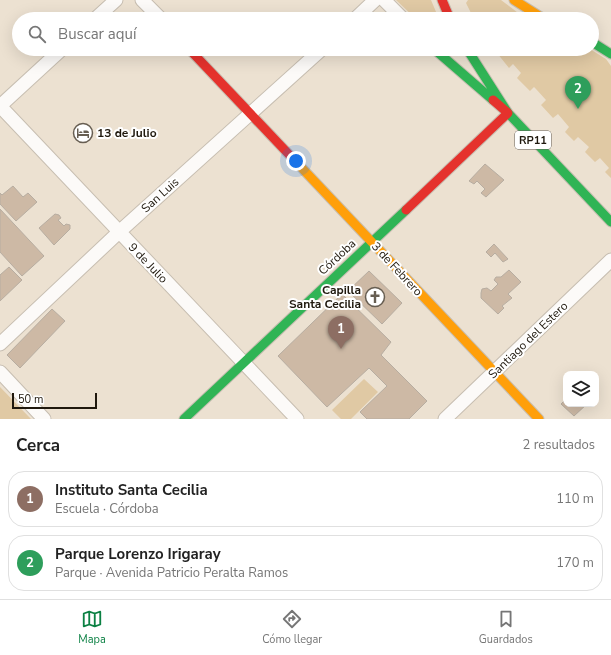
<!DOCTYPE html>
<html lang="es">
<head>
<meta charset="utf-8">
<style>
	:root { --surface:#fff; --page:#f2f2f2; --text:#222; --muted:#767676; --line:#e0e0e0; --accent:#0b8043 }
	body { margin:0; font-family:"Nunito Sans",sans-serif; background:var(--page); color:var(--text) }
	.controls { position:absolute; right:12px; bottom:12px; display:grid; overflow:hidden; border-radius:8px; box-shadow:0 4px 16px #0002 }
	.controls button { width:36px; height:36px; display:grid; place-items:center; padding:0; border:0; border-bottom:1px solid var(--line); background:var(--surface); color:var(--text); font:20px sans-serif }
	.scale { position:absolute; left:12px; bottom:10px; width:85px; box-sizing:border-box; padding-left:4px; border:2px solid #1f180d; border-top:0; font-size:11px; line-height:14px; white-space:nowrap; color:#1f180d; -webkit-text-stroke:3px #fff; paint-order:stroke }
	.you { position:absolute; left:296px; top:161px; width:14px; height:14px; margin:-10px; border:3px solid #fff; border-radius:50%; background:#1a73e8; box-shadow:0 0 0 6px #1a73e833 }
	.badge { display:grid; place-items:center; width:26px; height:26px; border-radius:50%; background:var(--accent); color:#fff; font-size:13px; font-weight:700 }
	.pin { position:absolute; translate:-50% -33px; filter:drop-shadow(0 1px 2px #0008) }
	.pin::after { content:''; position:absolute; top:21px; width:14px; height:12px; background:inherit; clip-path:polygon(0 0,100% 0,50% 100%) }
	.list { margin:0; padding:0; list-style:none }
	h2 { display:flex; justify-content:space-between; align-items:center; height:52px; margin:0; padding:0 16px; font-size:17px }
	h2 small { font-size:13px; font-weight:400; color:var(--muted) }
	.list li { display:grid; grid-template-columns:26px 1fr auto; gap:12px; align-items:center; box-sizing:border-box; height:56px; margin:0 8px 8px; padding:0 8px; border:1px solid var(--line); border-radius:16px }
	.list b { display:block; font-size:15px; white-space:nowrap }
	.list p { margin:0; font-size:13px; white-space:nowrap; color:var(--muted) }
	.list em { font-size:13px; font-style:normal; color:var(--muted) }
	.icon { flex:none; width:22px; height:22px; fill:none; stroke:currentColor; stroke-width:2; stroke-linecap:round; stroke-linejoin:round }
	.map { position:relative; flex:none; width:611px; height:419px; overflow:hidden }
	.search { position:absolute; background:var(--surface); box-shadow:0 4px 16px #0002; left:12px; right:12px; top:12px; height:44px; display:flex; align-items:center; gap:10px; box-sizing:border-box; padding:0 14px; border-radius:22px; color:var(--muted); font-size:15px }
	.sheet { height:180px; background:var(--surface) }
	nav { display:flex; justify-content:space-around; align-items:center; box-sizing:border-box; height:56px; border-top:1px solid var(--line); background:var(--surface); font-size:11px; color:var(--muted) }
	nav a { display:grid; justify-items:center; gap:2px }
	nav .on { color:var(--accent) }
	.map>svg:first-child { display:block }
	.green { fill:#e0c9a4 }
	.building { fill:#cdb9a5; stroke:#b7ada1 }
	.lines { fill:none; stroke-linecap:round; stroke-linejoin:round }
	.street-casing { stroke:#c7beb1; stroke-width:15 }
	.fast-casing { stroke:#c7beb1; stroke-width:11 }
	.slow-casing { stroke:#c7beb1; stroke-width:11 }
	.jam-casing { stroke:#c7beb1; stroke-width:11 }
	.street { stroke:#fcfaf8; stroke-width:13 }
	.fast { stroke:#30b455; stroke-width:9 }
	.slow { stroke:#ff9f0a; stroke-width:9 }
	.jam { stroke:#e5322d; stroke-width:9 }
	.labels { text-anchor:middle; dominant-baseline:central; stroke-width:4; stroke-linejoin:round; paint-order:stroke }
	.shield { fill:#fff; stroke:#625d56; stroke-width:1 }
	.shield-label { font-size:11px; font-weight:bold; fill:#1f180d }
	.poi-label { font-size:12px; font-weight:bold; fill:#1f180d; stroke:#fff; text-anchor:start }
	.street-label { font-size:12px; fill:#1f180d; stroke:#fff }
</style>
</head>
<body>
<div class="map">
<svg width="611" height="419" viewBox="0 0 611 419">
	<rect width="100%" height="100%" fill="#ece1d1"/>
	<path class="green" d="M396,0h35l8,19h-23z
		M468,0h33l25,19h-47l-3,-4 -3,2 -7,-14z
		M501,49h89l16,10 5,7v112l-6,-6 4,-4 -9,-10 -5,4 -10,-10 4,-5 -11,-10 -4,4 -9,-9 4,-5 -11,-13 -5,4 -12,-13 5,-5 -10,-11 -2,-2 -4,4 -13,-13 4,-5 -8,-9 -4,4 -12,-15z
		M364,379l14,13 -27,27h-10l-9,-9z
		M0,387l31,32h-31z"/>
	<path class="building" d="M485,164l19,16 -18,17 -5,-4 4,-4 -8,-8 -3,3 -5,-3z
		M13,186l10,11 5,-4 9,9 -21,19 -16,-17v-11l2,2z
		M0,209l44,47 -22,20 -22,-24z
		M55,214l4,1 2,3 -3,2 6,6 2,-2 4,1v4l-16,16 -15,-17z
		M494,244l14,15 -5,3 -8,-9 -4,4 -5,-5z
		M9,267l13,13 -22,21v-26z
		M509,270l12,12 -13,12 4,4 -10,8 2,2 -6,6 -17,-16v-5l1,-4 5,-1 4,3 7,-7 -4,-4 2,-3h5z
		M369,271l33,32 -20,21 -34,-33z
		M342,294l49,48 -10,13 46,46 -18,18h-42l-7,-7 27,-26 -18,-18 -42,39 -49,-51z
		M52,309l13,12 -45,47 -13,-13z
		M566,399v5h21l-13,12 -13,-12z"/>
	<g class="lines">
		<defs>
			<path id="street" d="M142,0l19,19
				M384,0l19,19
				M95,19l21,-19
				M355,19l20,-19
				M0,106l297,313
				M0,106l62,-57
				M0,344l119,-112 203,-183
				M0,372l44,47
				M445,419l166,-159"/>
			<path id="fast" d="M592,42l19,12
				M434,49l59,51
				M467,49l41,64 103,109
				M184,419l222,-209"/>
			<path id="slow" d="M514,0l30,19
				M299,165l240,254"/>
			<path id="jam" d="M442,0l8,19
				M189,49l110,116
				M406,210l102,-97 -15,-13"/>
		</defs>
		<use href="#street" class="street-casing"/>
		<use href="#fast" class="fast-casing"/>
		<use href="#slow" class="slow-casing"/>
		<use href="#jam" class="jam-casing"/>
		<use href="#street" class="street"/>
		<use href="#fast" class="fast"/>
		<use href="#slow" class="slow"/>
		<use href="#jam" class="jam"/>
	</g>
	<defs>
		<symbol id="hotel-ring" viewBox="-11 -11 22 22"><circle r="9.5" fill="#fff" stroke="#675e52" stroke-width="1.5"/><path d="M-6-4.5h1.5V1H6V5H4.5V3h-9V5H-6ZM-4 0a1.8 1.8 0 1 1 3.6 0ZM.5 0V-2.5h3Q6-2.5 6 0Z" fill="#675e52"/></symbol>
		<symbol id="church-ring" viewBox="-11 -11 22 22"><circle r="9.5" fill="#fff" stroke="#675e52" stroke-width="1.5"/><path d="M-1.2-6h2.4v3.5h3.3v2.4h-3.3V6h-2.4V-.1h-3.3v-2.4h3.3Z" fill="#675e52"/></symbol>
	</defs>
	<g fill-rule="evenodd">
		<use href="#hotel-ring" x="72" y="122" width="22" height="22"/>
		<use href="#church-ring" x="364" y="286" width="22" height="22"/>
	</g>
	<g class="labels">
		<rect class="shield" x="515" y="131" width="36" height="18" rx="3"/>
		<g class="shield-label">
			<text x="533" y="140">RP11</text>
		</g>
		<g class="poi-label">
			<text x="97" y="133">13 de Julio</text>
			<text x="361" y="290" text-anchor="end">Capilla<tspan x="361" dy="14">Santa Cecilia</tspan></text>
		</g>
		<g class="street-label">
			<text transform="translate(160 195) rotate(-42)">San Luis</text>
			<text transform="translate(337 257) rotate(-43)">Córdoba</text>
			<text transform="translate(148 263) rotate(46)">9 de Julio</text>
			<text transform="translate(397 269) rotate(47)">3 de Febrero</text>
			<text transform="translate(528 340) rotate(-44)">Santiago del Estero</text>
		</g>
	</g>
</svg>
<div class="controls">
<button><svg class="icon" aria-label="layers" viewBox="0 0 24 24"><path d="M12 4l9 5-9 5-9-5zM3 14l9 5 9-5"/></svg></button>
</div>
<div class="scale">50 m</div>
<div class="you"></div>
<div class="pin badge" style="left:341px;top:349px;background:#8d6e63">1</div>
<div class="pin badge" style="left:578px;top:109px;background:#2e9e5b">2</div>
<div class="search"><svg class="icon" aria-label="search" viewBox="0 0 24 24"><circle cx="10" cy="10" r="6"/><path d="M15 15l6 6"/></svg>Buscar aquí</div>
</div>
<section class="sheet">
<h2>Cerca<small>2 resultados</small></h2>
<ul class="list">
<li><span class="badge" style="background:#8d6e63">1</span><div><b>Instituto Santa Cecilia</b><p>Escuela · Córdoba</p></div><em>110 m</em></li>
<li><span class="badge" style="background:#2e9e5b">2</span><div><b>Parque Lorenzo Irigaray</b><p>Parque · Avenida Patricio Peralta Ramos</p></div><em>170 m</em></li>
</ul>
</section>
<nav>
<a class="on"><svg class="icon" aria-label="map" viewBox="0 0 24 24"><path d="M3 6l6-2 6 2 6-2v14l-6 2-6-2-6 2zM9 4v14M15 6v14"/></svg>Mapa</a>
<a><svg class="icon" aria-label="directions" viewBox="0 0 24 24"><path d="M12 3l9 9-9 9-9-9zM9 14v-3h6M13 9l2 2-2 2"/></svg>Cómo llegar</a>
<a><svg class="icon" aria-label="saved" viewBox="0 0 24 24"><path d="M7 4h10v16l-5-4-5 4z"/></svg>Guardados</a>
</nav>
</body>
</html>
